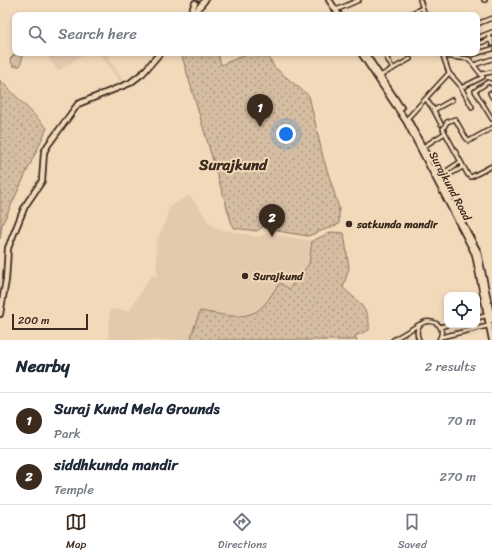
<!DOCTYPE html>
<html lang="en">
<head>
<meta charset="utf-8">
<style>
	:root { --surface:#fff; --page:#f2f2f3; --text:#1f2937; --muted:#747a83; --line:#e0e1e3; --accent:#3b2a1e }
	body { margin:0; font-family:Sriracha,sans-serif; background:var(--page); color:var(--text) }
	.controls { position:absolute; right:12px; bottom:12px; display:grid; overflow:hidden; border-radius:8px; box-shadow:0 2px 6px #0003 }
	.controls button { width:36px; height:36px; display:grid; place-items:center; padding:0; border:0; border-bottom:1px solid var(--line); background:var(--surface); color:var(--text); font:20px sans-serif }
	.scale { position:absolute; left:12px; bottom:10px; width:76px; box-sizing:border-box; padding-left:4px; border:2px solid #3b2a1e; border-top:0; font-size:11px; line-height:14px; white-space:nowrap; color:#3b2a1e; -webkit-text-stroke:3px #f2d9ba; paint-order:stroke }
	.you { position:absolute; left:286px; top:134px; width:14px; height:14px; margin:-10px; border:3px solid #fff; border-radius:50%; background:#1a73e8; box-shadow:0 0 0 6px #1a73e833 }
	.badge { display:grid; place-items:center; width:26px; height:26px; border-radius:50%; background:var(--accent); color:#fff; font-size:13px; font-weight:700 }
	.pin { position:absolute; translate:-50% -33px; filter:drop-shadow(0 1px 2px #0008) }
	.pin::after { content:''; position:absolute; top:21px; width:14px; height:12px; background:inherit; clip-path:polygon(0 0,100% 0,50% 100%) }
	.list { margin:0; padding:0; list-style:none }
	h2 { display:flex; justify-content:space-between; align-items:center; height:52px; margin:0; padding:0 16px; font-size:17px }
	h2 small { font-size:13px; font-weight:400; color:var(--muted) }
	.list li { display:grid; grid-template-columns:26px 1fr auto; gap:12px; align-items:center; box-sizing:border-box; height:56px; padding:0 16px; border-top:1px solid var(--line) }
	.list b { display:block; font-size:15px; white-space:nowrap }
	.list p { margin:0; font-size:13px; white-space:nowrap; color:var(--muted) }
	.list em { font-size:13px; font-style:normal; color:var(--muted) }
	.icon { flex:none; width:22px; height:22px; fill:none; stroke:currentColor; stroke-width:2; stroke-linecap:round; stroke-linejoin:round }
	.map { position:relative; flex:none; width:492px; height:340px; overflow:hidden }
	.search { position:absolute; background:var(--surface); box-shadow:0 2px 6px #0003; left:12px; right:12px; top:12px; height:44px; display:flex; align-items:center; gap:10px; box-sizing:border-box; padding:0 14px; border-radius:8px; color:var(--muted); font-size:15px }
	.sheet { height:164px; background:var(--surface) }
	nav { display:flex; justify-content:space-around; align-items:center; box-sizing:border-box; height:56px; border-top:1px solid var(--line); background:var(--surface); font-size:11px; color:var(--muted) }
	nav a { display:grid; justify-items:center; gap:2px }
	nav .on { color:var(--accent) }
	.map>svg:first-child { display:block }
	.built { fill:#e3caad }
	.grass { fill:url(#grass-dots); stroke:#887460 }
	.wetland { fill:url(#wetland-marsh); stroke:#887460 }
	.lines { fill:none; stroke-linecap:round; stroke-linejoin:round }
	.street-casing { stroke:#3b2a1e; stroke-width:6 }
	.secondary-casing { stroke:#3b2a1e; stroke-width:8 }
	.street { stroke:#f2d9ba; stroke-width:3 }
	.secondary { stroke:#f2d9ba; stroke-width:4.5 }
	.poi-dot { fill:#3b2a1e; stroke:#f2d9ba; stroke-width:1.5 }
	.labels { text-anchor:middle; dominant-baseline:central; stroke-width:4; stroke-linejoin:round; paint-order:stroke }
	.street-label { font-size:11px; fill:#3b2a1e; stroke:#f2d9ba }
	.poi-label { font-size:11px; font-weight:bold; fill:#3b2a1e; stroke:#f2d9ba; text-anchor:start }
	.district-label { font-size:15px; font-weight:bold; fill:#3b2a1e; stroke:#f2d9ba }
</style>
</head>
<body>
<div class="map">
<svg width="492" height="340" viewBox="0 0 492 340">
	<defs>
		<pattern id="grass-dots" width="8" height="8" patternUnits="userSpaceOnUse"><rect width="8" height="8" fill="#d4bda1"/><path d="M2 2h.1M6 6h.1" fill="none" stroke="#ad9a83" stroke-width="1.8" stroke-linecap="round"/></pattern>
		<pattern id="wetland-marsh" width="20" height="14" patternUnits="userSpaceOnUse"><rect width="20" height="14" fill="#d4bda1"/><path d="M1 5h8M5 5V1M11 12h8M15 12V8" fill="none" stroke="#ad9a83"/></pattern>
	</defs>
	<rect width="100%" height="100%" fill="#f2d9ba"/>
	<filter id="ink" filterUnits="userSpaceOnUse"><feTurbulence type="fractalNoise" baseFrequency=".025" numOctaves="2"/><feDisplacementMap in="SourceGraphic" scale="8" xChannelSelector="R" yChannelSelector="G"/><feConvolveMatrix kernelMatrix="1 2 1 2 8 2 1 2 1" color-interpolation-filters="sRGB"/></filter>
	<g filter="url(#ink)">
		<path class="built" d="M45,53h40l-27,18z
			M99,53h7l18,29 -3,1z
			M189,196l10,11 10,16 7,5 42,9 9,-4 45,8 -3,23 -20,25 -9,-6 -17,24 -15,8 -12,2 -36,-6 -8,22 -1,7h-83l2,-29 3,-2 16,2 19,-31 4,-5 5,2 -1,-36 10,-19 2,-12 4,-5z"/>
		<path class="grass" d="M181,53h37l3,12 29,-12h17l7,14 35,29 14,61 16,51v16l-31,12 -25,-4 -18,-7 -8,6 -24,-3z
			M0,80l47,48 -45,97 -2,14z
			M332,232l12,1 5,35 -6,20c13,11 28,22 26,42l-14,6 2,4h-166l1,-7 8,-22c21,3 46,12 63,-5 6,-6 11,-16 17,-23l9,6 20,-25 3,-23z"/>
		<path class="wetland" d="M15,54l8,2 -3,10h-7l-3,-7z"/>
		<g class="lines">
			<defs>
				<path id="street" d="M420,0l5,15
					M484,0h1
					M336,10l23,-10
					M409,15l13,-7
					M477,24l15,-6
					M488,34l4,10
					M477,38l15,-6
					M477,44l15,-5
					M384,53l9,16
					M471,55l21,-6
					M443,56l26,3 14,18 -22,11
					M474,65l18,-6
					M449,73l10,11 13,23
					M481,74l11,-2
					M380,76l30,-17
					M492,84l-4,-2 -13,9 17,28
					M490,93l2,4
					M426,99l7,10 8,15
					M434,110l18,-10
					M406,120l43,-47 -7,-20
					M492,128l-23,13 -3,-3 -11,-19 -8,3 -4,7 25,46 3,2 21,-11
					M423,147l22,-14
					M445,175l2,1 16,-9
					M439,181l6,-6v-3l15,-10
					M477,318l12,-3
					M440,327l7,-2
					M441,337l51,-12
					M393,340l27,-16
					M419,340c-11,-26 33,-23 20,0"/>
				<path id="secondary" d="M329,0l10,15
					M190,15l5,-12
					M193,15l12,-15
					M361,53l45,68 69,133 17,86
					M365,53l36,55
					M408,120l21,39
					M433,168l45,84 14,68
					M0,314l6,-34 2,-32 17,-42 17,-25 2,-29 4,-7 30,-41 52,-21 13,-10 17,-20"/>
			</defs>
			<use href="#street" class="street-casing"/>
			<use href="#secondary" class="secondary-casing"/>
			<use href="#street" class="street"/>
			<use href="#secondary" class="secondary"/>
		</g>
	</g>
	<g class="poi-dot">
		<circle cx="349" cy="224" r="4"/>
		<circle cx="245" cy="276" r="4"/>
	</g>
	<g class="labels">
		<g class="street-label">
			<text transform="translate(450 186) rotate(62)">Surajkund Road</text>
		</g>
		<g class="poi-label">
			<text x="357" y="224">satkunda mandir</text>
			<text x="253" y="276">Surajkund</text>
		</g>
		<g class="district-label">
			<text x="233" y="165">Surajkund</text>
		</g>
	</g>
</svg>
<div class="controls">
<button><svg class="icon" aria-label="locate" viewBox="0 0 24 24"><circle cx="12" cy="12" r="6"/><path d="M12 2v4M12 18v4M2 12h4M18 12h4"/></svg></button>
</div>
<div class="scale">200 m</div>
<div class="you"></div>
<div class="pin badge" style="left:260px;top:127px">1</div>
<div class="pin badge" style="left:272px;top:237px">2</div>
<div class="search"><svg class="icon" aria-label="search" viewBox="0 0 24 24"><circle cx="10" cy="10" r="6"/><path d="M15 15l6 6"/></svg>Search here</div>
</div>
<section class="sheet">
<h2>Nearby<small>2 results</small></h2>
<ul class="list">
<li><span class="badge">1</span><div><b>Suraj Kund Mela Grounds</b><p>Park</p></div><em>70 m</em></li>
<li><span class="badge">2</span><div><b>siddhkunda mandir</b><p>Temple</p></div><em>270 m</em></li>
</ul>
</section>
<nav>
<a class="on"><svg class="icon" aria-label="map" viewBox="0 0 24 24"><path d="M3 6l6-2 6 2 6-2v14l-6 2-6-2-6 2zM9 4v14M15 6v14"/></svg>Map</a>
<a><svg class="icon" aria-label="directions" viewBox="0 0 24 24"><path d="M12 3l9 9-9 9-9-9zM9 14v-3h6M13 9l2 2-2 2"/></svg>Directions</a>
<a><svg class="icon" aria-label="saved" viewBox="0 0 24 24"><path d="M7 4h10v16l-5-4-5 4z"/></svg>Saved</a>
</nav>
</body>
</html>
